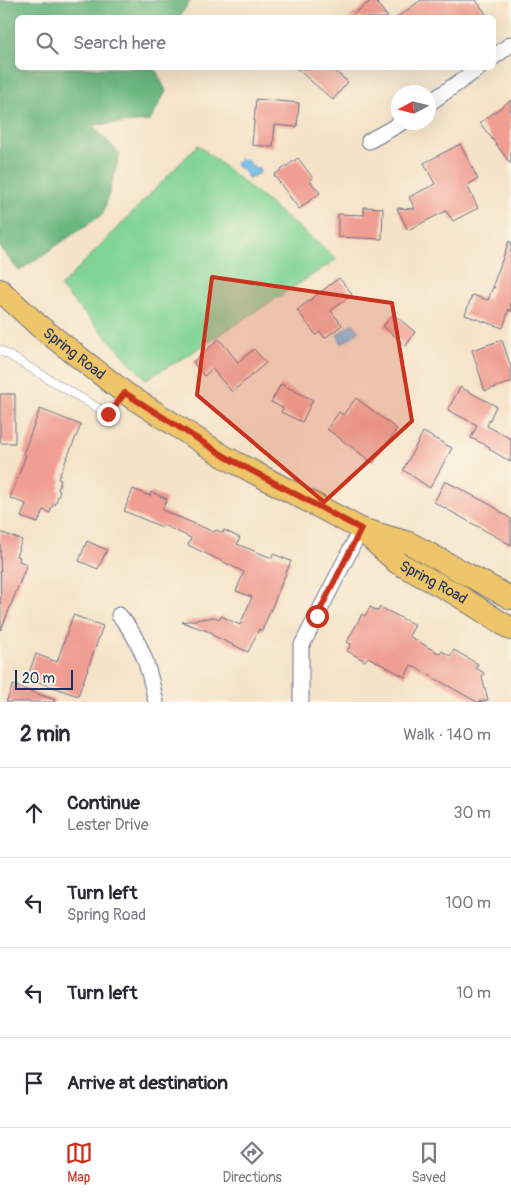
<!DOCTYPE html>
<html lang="en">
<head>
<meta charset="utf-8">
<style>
	:root { --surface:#fff; --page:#f7f7f7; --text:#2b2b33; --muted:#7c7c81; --line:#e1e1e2; --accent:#c8321e }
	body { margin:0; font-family:Pangolin,sans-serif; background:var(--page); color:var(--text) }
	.compass { position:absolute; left:391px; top:85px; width:45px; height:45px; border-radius:50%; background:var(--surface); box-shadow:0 5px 20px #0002; rotate:263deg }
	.scale { position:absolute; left:15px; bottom:12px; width:58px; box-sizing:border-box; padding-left:5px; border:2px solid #1b2f5e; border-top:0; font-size:14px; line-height:18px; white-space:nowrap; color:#1b2f5e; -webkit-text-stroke:4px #fcf5e5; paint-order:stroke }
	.stop { position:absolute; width:15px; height:15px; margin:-11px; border:4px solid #c8321e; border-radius:50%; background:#fff }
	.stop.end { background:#c8321e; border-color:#fff; box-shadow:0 1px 5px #0008 }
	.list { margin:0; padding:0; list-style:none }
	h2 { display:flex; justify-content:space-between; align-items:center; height:65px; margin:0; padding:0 20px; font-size:21px }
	h2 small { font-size:16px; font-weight:400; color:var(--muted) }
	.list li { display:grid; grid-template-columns:32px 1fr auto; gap:15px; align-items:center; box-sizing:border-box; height:90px; padding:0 20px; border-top:1px solid var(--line) }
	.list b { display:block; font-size:19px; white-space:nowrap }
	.list p { margin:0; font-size:16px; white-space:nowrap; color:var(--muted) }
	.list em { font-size:16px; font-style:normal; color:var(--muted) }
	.icon { flex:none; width:28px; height:28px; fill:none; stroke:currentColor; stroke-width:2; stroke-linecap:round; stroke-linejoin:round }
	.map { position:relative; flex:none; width:511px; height:702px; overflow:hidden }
	.search { position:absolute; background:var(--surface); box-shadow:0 5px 20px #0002; left:15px; right:15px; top:15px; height:55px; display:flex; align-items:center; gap:12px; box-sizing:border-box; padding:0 18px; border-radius:8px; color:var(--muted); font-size:19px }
	.sheet { height:425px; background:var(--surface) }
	nav { display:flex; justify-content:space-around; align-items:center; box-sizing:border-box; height:70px; border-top:1px solid var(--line); background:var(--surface); font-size:14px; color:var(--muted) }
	nav a { display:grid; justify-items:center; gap:2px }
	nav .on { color:var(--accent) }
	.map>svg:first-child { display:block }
	.green { fill:#82d496; stroke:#4e827a }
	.forest { fill:#69b67f; stroke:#42726e }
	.water { fill:#6fbce9; stroke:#4576a4 }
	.building { fill:#f09d92 }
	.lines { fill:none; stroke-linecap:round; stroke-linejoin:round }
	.lane-casing { stroke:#676e83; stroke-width:9 }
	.street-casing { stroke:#676e83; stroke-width:17 }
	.primary-casing { stroke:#676e83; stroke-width:24 }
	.lane { stroke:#fff; stroke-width:8 }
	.street { stroke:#fff; stroke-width:15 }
	.primary { stroke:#eec569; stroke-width:22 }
	.route { stroke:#c8321e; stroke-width:6 }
	.marked { fill:#c8321e; fill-opacity:0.2; stroke:#c8321e; stroke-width:4; stroke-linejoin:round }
	.labels { text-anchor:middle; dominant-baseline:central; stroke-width:4.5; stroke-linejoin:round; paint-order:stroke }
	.street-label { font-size:15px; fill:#1b2f5e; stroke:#fcf5e5 }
</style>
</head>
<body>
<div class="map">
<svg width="511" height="702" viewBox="0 0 511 702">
	<rect width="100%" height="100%" fill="#fcf5e5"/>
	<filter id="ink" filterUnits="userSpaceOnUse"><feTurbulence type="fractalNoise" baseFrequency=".02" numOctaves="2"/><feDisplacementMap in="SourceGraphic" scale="10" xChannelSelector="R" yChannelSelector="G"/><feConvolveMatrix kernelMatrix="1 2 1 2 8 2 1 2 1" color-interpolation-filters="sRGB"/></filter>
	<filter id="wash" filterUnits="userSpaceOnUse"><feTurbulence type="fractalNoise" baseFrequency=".0096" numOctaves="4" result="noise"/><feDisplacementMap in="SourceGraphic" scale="20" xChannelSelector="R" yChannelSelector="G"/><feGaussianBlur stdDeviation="1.12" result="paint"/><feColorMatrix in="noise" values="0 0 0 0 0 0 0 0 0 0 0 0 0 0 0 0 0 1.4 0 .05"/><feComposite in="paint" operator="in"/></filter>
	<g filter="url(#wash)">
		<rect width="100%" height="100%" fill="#f5e3c9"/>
		<path class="green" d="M198,145l139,114 -149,96 -42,24 -86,-92z"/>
		<path class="forest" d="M0,0h191l-12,17 -161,1v50h137l11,23 -16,30 -58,4 28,29 -17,60 -84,57 -19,-24z"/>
		<path class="water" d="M239,159l8,1 5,7 7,1 1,5 -12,5 -5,-8 -8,-5z
			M351,324h3l5,7 -17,13 -5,-9z"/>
		<g id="blocks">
			<path class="building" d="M372,0h3l13,18h-40z
				M421,0h55l13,18h-93z
				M296,68h35l17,14 -15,18z
				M256,99l43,4 -2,24 -22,-2 -2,22 -21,-2z
				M511,100v64l-31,-41z
				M460,144l18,35 -11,6 11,23 -25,13 -7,-10 -38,19 -11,-22 18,1 -6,-12 26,-13 -11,-21z
				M298,158l15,20 -3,3 10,12 -21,16 -25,-34z
				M364,207l19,1 -1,31 -44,-2v-23l26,1z
				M509,241l2,1v70l-2,-3 -6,19 -38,-13 7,-20 16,5 5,-13 2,1 -2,-3z
				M339,278l13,16 -21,17 11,14 -17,13 -5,-6 -4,3 -19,-25z
				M393,314l22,18 -9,14 -23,-20z
				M219,339l19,23 16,-13 12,14 -34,29 -20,-23 -8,7 -11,-14z
				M502,340l9,27v15l-26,9 -13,-41z
				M281,384l32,16 -11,22 -21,-10 2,-4 -12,-6z
				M460,387l36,19 -9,20 24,13v23l-22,-13 1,-2 -19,-9 6,-13 -29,-15z
				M0,394h15v49h-15z
				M356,398l41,31 -24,34 -46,-34 12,-17 4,3z
				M40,409l41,16 -23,54 3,1 -3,10 2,1 -5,14 -2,-1 -3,9 -7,-3 -5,13 -17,-6 5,-13 -16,-6 16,-43 -3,-1z
				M423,432l29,16 -22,40 -27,-18z
				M445,481l46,24 20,14v26l-77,-43z
				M133,489l17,7 1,-4 16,7 -5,11 52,22 2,-2 7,3 1,-3 16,8 -3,6 35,14 1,-4 18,7 -29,70 -3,-2 -11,23 -36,-17 1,-2 -31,-11 32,-5 6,2 1,-3 19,9 12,-28 -16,-6 8,-19 -56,-27 3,-7 -28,-13 -1,2 -38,-16z
				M0,532l22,8 -6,16 4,1 -1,4 8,3 -26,66z
				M87,541l20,9 -9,19 -19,-8z
				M370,607l8,4 2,-4 35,18 -6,11 31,18 2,-3 8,5 4,-6 24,14 -2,4 8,5 -2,4 6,23 -11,2 -66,-37 -6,12 -37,-20 -3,4 -18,-10 4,-7 -4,-2 15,-28 3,2z
				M73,615l30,11 -25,70 -51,-18 9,-24 21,8z
				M13,685l42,15 -1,2h-48z"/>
		</g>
	</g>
	<g filter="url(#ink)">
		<use href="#blocks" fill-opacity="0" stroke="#676e83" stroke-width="1"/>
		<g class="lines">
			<defs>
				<path id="lane" d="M0,350l108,64 15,-19"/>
				<path id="street" d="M494,57l17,-13
					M428,104l51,-36
					M369,141l34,-19
					M119,615c23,26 30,54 37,87
					M301,702v-55l60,-118"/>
				<g id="primary">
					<path id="s1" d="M0,290l39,36 86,67 100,64 136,72 48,14 102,55"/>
					<path id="s2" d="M365,533l33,30 58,31 55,35"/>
				</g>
			</defs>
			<use href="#lane" class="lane-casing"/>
			<use href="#street" class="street-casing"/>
			<use href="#primary" class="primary-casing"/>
			<use href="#lane" class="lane"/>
			<use href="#street" class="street"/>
			<use href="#primary" class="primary"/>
		</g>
	</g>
	<g class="lines" filter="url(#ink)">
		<path class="route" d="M108,414l17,-21 101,64 135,72 -44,87"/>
	</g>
	<path class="marked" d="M212,277l180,26 20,118 -88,81 -127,-107z"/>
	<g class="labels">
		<g class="street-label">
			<text stroke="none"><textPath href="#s1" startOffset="98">Spring Road</textPath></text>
			<text stroke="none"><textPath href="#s2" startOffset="85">Spring Road</textPath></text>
		</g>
	</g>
</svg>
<svg class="compass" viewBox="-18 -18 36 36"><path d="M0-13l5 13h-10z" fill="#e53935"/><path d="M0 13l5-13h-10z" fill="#7c7c81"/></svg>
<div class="scale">20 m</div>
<div class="stop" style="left:317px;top:616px"></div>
<div class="stop end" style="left:108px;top:414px"></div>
<div class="search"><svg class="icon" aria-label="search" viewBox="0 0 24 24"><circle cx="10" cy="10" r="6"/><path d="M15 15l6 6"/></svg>Search here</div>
</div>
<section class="sheet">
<h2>2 min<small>Walk · 140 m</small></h2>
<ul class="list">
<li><svg class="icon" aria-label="ahead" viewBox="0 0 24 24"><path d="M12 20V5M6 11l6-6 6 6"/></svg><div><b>Continue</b><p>Lester Drive</p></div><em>30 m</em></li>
<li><svg class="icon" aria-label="left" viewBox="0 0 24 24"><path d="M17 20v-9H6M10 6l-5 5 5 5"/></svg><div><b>Turn left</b><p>Spring Road</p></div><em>100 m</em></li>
<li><svg class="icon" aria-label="left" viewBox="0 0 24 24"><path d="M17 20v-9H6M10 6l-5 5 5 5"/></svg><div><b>Turn left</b></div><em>10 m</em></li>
<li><svg class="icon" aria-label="arrive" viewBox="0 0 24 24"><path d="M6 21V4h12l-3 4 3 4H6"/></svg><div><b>Arrive at destination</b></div></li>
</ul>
</section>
<nav>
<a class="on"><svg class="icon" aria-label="map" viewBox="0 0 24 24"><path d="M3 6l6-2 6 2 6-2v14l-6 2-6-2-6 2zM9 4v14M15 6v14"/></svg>Map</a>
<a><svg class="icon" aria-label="directions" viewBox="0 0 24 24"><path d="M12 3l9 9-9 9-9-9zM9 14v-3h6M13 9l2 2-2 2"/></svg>Directions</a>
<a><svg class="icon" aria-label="saved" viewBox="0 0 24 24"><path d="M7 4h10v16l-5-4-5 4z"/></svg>Saved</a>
</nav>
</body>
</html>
